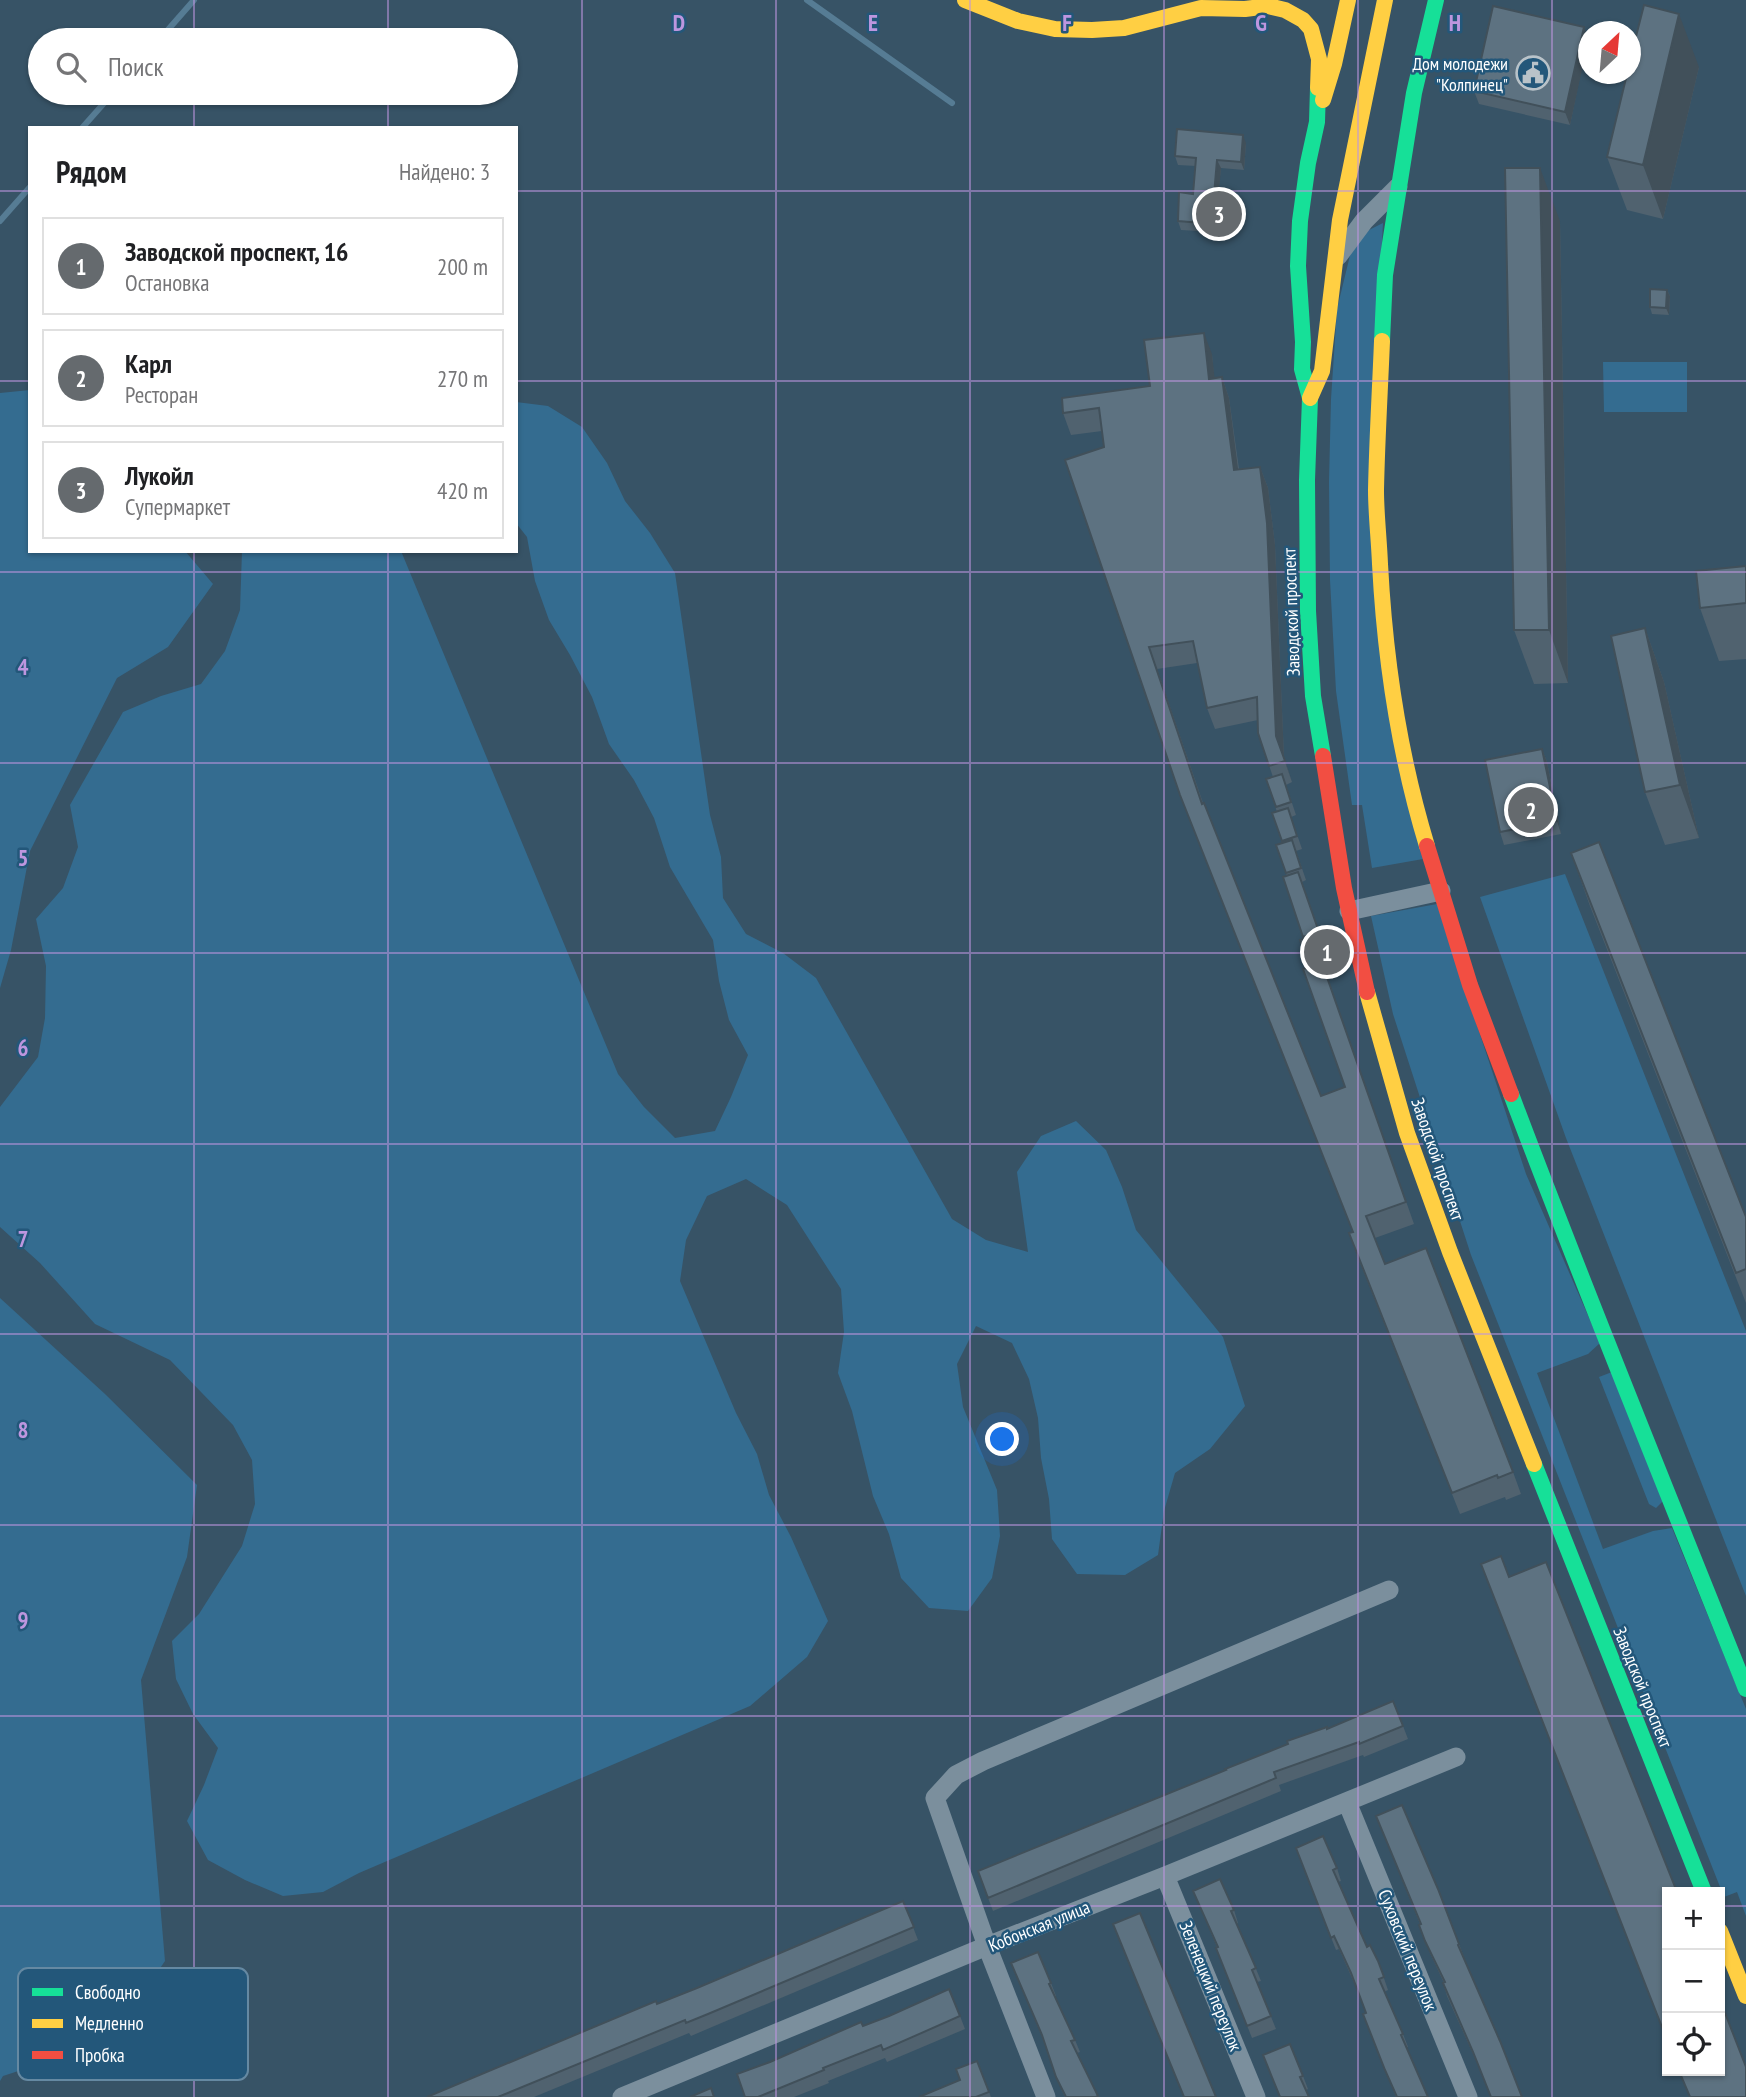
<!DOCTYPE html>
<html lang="ru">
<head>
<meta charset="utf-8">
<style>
	:root { --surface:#fff; --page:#f6f6f6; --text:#202124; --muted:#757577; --line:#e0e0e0; --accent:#656a6e }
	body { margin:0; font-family:"PT Sans Narrow",sans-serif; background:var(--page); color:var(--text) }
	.controls { position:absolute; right:21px; bottom:21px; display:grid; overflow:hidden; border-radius:0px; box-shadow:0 2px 5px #0004 }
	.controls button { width:63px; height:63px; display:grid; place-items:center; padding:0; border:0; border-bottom:2px solid var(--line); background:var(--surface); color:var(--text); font:35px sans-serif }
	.compass { position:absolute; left:1578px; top:21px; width:63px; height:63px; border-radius:50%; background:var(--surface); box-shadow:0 2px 5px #0004; rotate:26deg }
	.you { position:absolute; left:1003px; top:1440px; width:24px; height:24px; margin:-18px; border:5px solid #fff; border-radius:50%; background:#1a73e8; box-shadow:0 0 0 10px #1a73e833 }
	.badge { display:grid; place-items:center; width:46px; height:46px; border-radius:50%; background:var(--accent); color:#fff; font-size:23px; font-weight:700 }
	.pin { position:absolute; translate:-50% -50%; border:4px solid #fff; box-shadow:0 2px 7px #0006 }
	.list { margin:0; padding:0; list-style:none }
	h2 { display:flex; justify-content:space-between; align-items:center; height:91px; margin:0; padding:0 28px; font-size:30px }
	h2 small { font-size:23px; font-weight:400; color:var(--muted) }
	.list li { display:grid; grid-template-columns:46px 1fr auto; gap:21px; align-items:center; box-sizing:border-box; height:98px; margin:0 14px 14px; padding:0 14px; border:2px solid var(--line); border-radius:0px }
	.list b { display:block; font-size:26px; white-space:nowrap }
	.list p { margin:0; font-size:23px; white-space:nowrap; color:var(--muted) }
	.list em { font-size:23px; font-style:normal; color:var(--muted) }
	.icon { flex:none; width:38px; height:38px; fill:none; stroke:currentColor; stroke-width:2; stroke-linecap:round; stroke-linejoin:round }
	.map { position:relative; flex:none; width:1746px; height:2097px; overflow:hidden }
	.search { position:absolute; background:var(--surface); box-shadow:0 2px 5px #0004; left:28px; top:28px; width:490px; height:77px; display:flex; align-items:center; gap:18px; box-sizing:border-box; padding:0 24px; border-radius:38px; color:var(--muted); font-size:26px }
	.panel { position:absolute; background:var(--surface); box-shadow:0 2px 5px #0004; left:28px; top:126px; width:490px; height:427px; border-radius:0px }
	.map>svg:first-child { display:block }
	.green { fill:#346c90 }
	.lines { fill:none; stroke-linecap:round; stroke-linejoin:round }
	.stream { stroke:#567c94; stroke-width:6 }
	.street { stroke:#7b8f9d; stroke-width:19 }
	.fast { stroke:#16e098; stroke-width:16 }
	.slow { stroke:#ffcf43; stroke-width:16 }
	.jam { stroke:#f24e42; stroke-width:16 }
	.wall { fill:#50626f; fill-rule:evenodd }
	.shaded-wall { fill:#41505a }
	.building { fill:#5d7281; stroke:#41505a; stroke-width:2 }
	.grid { fill:none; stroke:#bd96df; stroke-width:2; stroke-opacity:0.55 }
	.labels { text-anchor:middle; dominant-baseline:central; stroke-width:5; stroke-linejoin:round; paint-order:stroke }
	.poi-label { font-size:18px; fill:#fff; stroke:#23577a; text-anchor:end }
	.street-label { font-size:18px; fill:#fff; stroke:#23577a }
	.key { fill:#23577a; stroke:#6589a2; stroke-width:2 }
	.key-label { font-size:19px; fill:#fff }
	.grid-label { font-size:23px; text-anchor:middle; font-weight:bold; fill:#bd96df; stroke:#23577a; stroke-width:5; stroke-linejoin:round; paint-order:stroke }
</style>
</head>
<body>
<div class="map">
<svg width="1746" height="2097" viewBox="0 0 1746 2097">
	<rect width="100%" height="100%" fill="#375366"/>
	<path class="green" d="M1383,223l-13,246 53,390 -51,9 -10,-63h-10l-16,-114 -6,-111 -1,-98 2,-83 6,-90 16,-66 12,-11z
		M1603,362h84v50h-83z
		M30,390v161h155l28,33 -45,63 -51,31 -87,173 -19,99 -11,38v-595z
		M516,402l32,4 34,21 25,36 18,38 25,32 25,40 35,242 11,42 2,41 23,36 37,19 33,25 136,241 34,21 42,12 -11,-80 24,-36 35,-15 30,29 16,37 14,43 87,107 22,69 -35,43 -35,24 -11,38 -6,44 -33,20 -48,-1 -25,-35 -3,-40 -8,-41 -3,-40 -9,-39 -17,-36 -36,-17 -19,38 6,43 34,83 3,46 -8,42 -24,33 -39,-3 -28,-30 -12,-44 -16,-38 -21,-85 -14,-38 6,-41 -3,-43 -54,-84 -41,-26 -39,17 -21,44 -6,41 56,132 21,41 12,41 22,42 37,84 -21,36 -57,49 -391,167 -36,19 -40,4 -38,-16 -37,-20 -21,-39 17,-36 14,-37 -25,-34 -17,-35 -4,-38 27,-27 43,-68 13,-42 -3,-44 -19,-35 -63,-65 -75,-36 -55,-61 -40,-36v-120l38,-50 7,-39 1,-52 -10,-47 27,-31 15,-41 -8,-42 53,-93 38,-16 40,-12 24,-33 15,-41 2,-59h159l217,523 26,33 31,31 40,-7 16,-34 17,-42 -19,-35 -10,-39 -6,-41 -43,-73 -16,-49 -20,-38 -25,-36 -17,-47 -22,-42 -21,-35 -14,-39 -8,-44 -11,-14z
		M1565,874l181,457v265l-180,-458 -86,-241z
		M1437,904l89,270 74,169 -12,11 -51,19 66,176 50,-18 19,-3 74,181v207l-9,-24 -13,5 -253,-642 -78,-241 -22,-98z
		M0,1298l105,96 92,91 -10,72 -46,123 24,281 -55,80 -107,35 -3,5z
		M1612,1372l51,129 -7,7 -7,-4 -50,-127z"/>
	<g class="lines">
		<path class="stream" d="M807,0l145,103
			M159,40l35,-40
			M82,128l31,-35
			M0,221l30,-34"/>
		<path class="street" d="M1338,256l26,-35 34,-34
			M1349,911l92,-20
			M1347,1802l121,295
			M1165,1876l91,221
			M622,2097l365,-151 178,-70 291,-119
			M1046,2097l-59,-151 -52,-148 21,-23 27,-14 406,-171"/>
		<path class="fast" d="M1318,88l-1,34 -9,41 -8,58 -2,45 5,76 -1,27 8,29 -3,82 1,131 5,85 10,60
			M1382,341l3,-66 29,-182 22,-93
			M1511,1094c75,200 156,397 235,595
			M1534,1464l170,428"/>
		<path class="slow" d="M965,0l53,21 37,8 37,1 32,-2 77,-20 44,1 23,-3 17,4 18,10 8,9 8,30 -1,29
			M1323,100l11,-36 14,-64
			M1382,341c-2,50 -5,99 -6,149 0,24 3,49 4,74 5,96 19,190 47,282
			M1310,398l12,-27 18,-151 45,-220
			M1367,992l40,141 43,119 84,212
			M1720,1931l26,65"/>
		<path class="jam" d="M1323,756l21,132 23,104
			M1427,846l43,139 41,109"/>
	</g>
	<path class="wall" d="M1588,38l-18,87 -91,-21 -5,-13z
		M1699,67l-36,152 -36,-9 -20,-53z
		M1246,143l-2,27 -23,-2 -3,27 10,1 3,8 -2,29 -48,-3 -3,-9 15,-27 3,-28 -18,-1 -3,-9z
		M1560,221l8,462 -34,1 -20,-54z
		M1667,290l3,6 -1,19 -17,-1 -2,-7z
		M1212,354l2,24 8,-1 7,21 10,71 21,-2 8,21 7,57 9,212 8,25 -6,3 10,30 -5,2 11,32 -6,2 10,29 -4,2 21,62 -3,2 10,30 -3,1 87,247 -39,14 10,26 128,208 8,22 -15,6 -1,-3 -45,17 -103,-259 -8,-22 4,-1 -173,-437 -76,-348 -2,-16 -31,4 -8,-22 87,-27zM1197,663l10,45 8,21 43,-9v13l15,44 -7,2 11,33 -5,1 10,30 -6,2 11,31 -4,1 21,62 5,28 36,120 -24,9 -118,-293 -46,-134z
		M1746,566v93l-27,2 -19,-53z
		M1645,628l19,54 35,156 -34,7 -20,-53z
		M1542,749l5,13 14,72 -57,11 -4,-13z
		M1571,853l175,364v86l-156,-397z
		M1481,1564l28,13 158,315v149z
		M1403,1726l5,13 -44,18 -1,-2 -84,30 2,6 -288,120 -15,-40 349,-142z
		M1376,1816l83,128 5,13 14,108 -31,-69 -4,-13h1l-14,-30 -11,-28 1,-1z
		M1296,1848l41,20 4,13 -3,1 29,65 11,14 10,29 -4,2 19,42 5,13h-2l22,50h-32l-33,-83 3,-1 -11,-28 -16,-36 -3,1z
		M1193,1891l41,19 4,13h-1l24,58 -4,1 19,47 -24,9 -31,-78 -4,-13z
		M903,1901l15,39 -206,87 -21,9 -2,-3 -155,64h-107l230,-93z
		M1011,1963l40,20 5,13h-1l20,44 5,12 -3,1 22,44h-34l-4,-8 -16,-45z
		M960,2016l5,13 -78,33 -2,-4 -57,23 1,2 -35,14h-49l118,-71z
		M1263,2055l40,21 5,13 -2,1z
		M977,2061l14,36h-72l41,-17z"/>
	<path class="shaded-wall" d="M1679,14l20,53 -36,152 -20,-54z
		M1584,27l4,11v4l-18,83 -5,-13z
		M1243,135l3,8 -2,27 -3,-8z
		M1217,160l4,8 -3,35 -4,-8z
		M1540,168l20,53 8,462 -19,-53z
		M1228,196l3,8 -2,29 -3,-8z
		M1667,290l3,6 -1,19 -3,-7z
		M1204,333l8,21 5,46 -8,-21z
		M1222,377l7,21 12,94 -7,-22z
		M1260,467l8,21 7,57 9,212 8,25 -16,-46z
		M1645,628l19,54 35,156 -19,-53z
		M1542,749l5,13 14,72 -4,-13z"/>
	<path class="building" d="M1644,5l35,9 -36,151 -36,-8 20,-83h3v-14z
		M1493,6l91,21 -19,85 -91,-21z
		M1177,129l66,6 -2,27 -24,-2 -3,35 14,1 -2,29 -48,-4 1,-29 14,2 3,-36 -21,-2z
		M1505,168h35l9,462h-35z
		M1650,289l17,1 -1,18 -16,-1z
		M1204,333l5,46 13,-2 12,93 26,-3 7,56 9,213 9,25 -16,5 -11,-33 -1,-36 -50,11 -14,-67 -44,6 53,157 2,-1 117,293 24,-9 -42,-118 19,-6 84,239 -40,14 19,48 41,-16 87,224 -15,6 -1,-3 -45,18 -103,-260 4,-1 -173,-437 -115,-335 39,-13 -5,-39 -36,5 -1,-15 88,-12 -6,-46z
		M1746,566v37l-46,5 -4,-37z
		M1645,628l35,157 -35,7 -34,-156z
		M1542,749l15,72 -57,11 -15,-72z
		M1282,774l9,28 -15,5 -10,-28z
		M1288,808l9,28 -15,5 -10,-28z
		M1292,840l9,28 -15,5 -10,-28z
		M1599,842l147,375v52l-10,4 -165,-420z
		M1298,872l21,60 -16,5 -20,-60z
		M1316,935l9,28 -16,4 -9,-27z
		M1501,1556l8,21 37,-15 131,330h-10v148l-186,-476z
		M1393,1701l10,25 -44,18v-2l-85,30 2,6 -288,120 -10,-27 248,-101 -1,-1 63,-25 -1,-3 40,-14v2z
		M1402,1805l36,84 21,55 -1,1 42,96 22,56h-31l-18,-45 -30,-69 2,-1 -20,-41 -6,-16 2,-1 -45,-108z
		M1323,1836l14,32 -4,2 34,77 3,-2 8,16 6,16 -5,2 24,55 -2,1 27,62h-31l-12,-27 -22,-56 3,-1 -15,-40 -17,-37 -3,2 -35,-90z
		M1220,1879l14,31 -3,1 25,57 -4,2 19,46 -24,10 -31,-78 2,-1 -25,-56z
		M903,1901l11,26 -206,87 -22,9 -1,-3 -187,77h-71l229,-96 1,3 40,-16z
		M1140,1913l76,184h-32l-71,-173z
		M1038,1952l13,31 -2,1 26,56 -4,1 27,55 -2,1h-30l-10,-20 -14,-42 -31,-72z
		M949,1989l11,27 -77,34 -2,-5 -58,23 1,2 -66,27h-13l-8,-23 33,-12 91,-40 2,4 26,-10z
		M1720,2000l26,67v30h-56l-11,-26h41z
		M1290,2044l13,32 -3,1 9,20h-29l-17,-42z
		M977,2061l12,31 -13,5h-57l41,-17 -4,-11z
		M711,2088l3,9h-24z"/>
	<path class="grid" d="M194,0v40M388,0v40M582,0v2097M776,0v2097M970,0v2097M1164,0v2097M1358,0v2097M1552,0v2097M194,93v35M388,93v35M0,191h30M516,191h1230M0,381h30M516,381h1230M194,551v1546M388,551v1546M0,572h1746M0,763h1746M0,953h1746M0,1144h1746M0,1334h1746M0,1525h1746M0,1716h1746M0,1906h1667M1720,1906h26"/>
	<defs>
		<symbol id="civic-ring" viewBox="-11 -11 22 22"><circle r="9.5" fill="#23577a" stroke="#b9c3c9" stroke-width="1.5"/><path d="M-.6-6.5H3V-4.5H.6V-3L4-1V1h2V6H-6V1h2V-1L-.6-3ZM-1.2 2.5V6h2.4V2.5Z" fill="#b9c3c9"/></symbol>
	</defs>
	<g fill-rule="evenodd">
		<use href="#civic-ring" x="1514" y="54" width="38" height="38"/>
	</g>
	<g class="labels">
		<g class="poi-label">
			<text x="1508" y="63">Дом молодежи<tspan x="1508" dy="21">"Колпинец"</tspan></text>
		</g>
		<g class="street-label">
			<text transform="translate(1291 612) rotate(-92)">Заводской проспект</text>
			<text transform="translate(1438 1159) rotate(71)">Заводской проспект</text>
			<text transform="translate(1643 1687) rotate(68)">Заводской проспект</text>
			<text transform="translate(1039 1926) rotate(-22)">Кобонская улица</text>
			<text transform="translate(1408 1950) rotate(68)">Суховский переулок</text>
			<text transform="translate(1211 1986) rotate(68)">Зеленецкий переулок</text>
		</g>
	</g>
	<rect x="18" y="1968" width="230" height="112" rx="10" class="key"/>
	<rect x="32" y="1988" width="31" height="8" fill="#16e098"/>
	<rect x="32" y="2019" width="31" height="9" fill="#ffcf43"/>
	<rect x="32" y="2051" width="31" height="8" fill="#f24e42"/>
	<g class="key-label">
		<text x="75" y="1999">Свободно</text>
		<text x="75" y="2030">Медленно</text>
		<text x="75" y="2062">Пробка</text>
	</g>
	<g class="grid-label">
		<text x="679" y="31">D</text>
		<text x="873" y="31">E</text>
		<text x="1067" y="31">F</text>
		<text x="1261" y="31">G</text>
		<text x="1455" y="31">H</text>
		<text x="23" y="675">4</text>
		<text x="23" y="866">5</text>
		<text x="23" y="1056">6</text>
		<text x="23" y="1247">7</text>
		<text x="23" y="1438">8</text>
		<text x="23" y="1628">9</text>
	</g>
</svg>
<div class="controls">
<button>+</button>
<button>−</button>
<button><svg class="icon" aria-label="locate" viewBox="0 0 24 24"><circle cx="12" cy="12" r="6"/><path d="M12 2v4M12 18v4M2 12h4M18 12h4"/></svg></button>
</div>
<svg class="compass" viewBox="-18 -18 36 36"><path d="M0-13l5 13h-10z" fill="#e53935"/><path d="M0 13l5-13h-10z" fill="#757577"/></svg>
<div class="you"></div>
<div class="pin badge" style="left:1327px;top:952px">1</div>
<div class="pin badge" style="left:1531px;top:810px">2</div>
<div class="pin badge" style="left:1219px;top:214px">3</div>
<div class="search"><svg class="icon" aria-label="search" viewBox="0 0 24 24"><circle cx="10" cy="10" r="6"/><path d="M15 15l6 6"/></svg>Поиск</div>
<section class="panel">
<h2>Рядом<small>Найдено: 3</small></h2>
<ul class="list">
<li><span class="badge">1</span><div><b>Заводской проспект, 16</b><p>Остановка</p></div><em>200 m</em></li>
<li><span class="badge">2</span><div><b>Карл</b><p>Ресторан</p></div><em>270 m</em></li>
<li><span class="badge">3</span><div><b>Лукойл</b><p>Супермаркет</p></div><em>420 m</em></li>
</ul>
</section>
</div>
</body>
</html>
